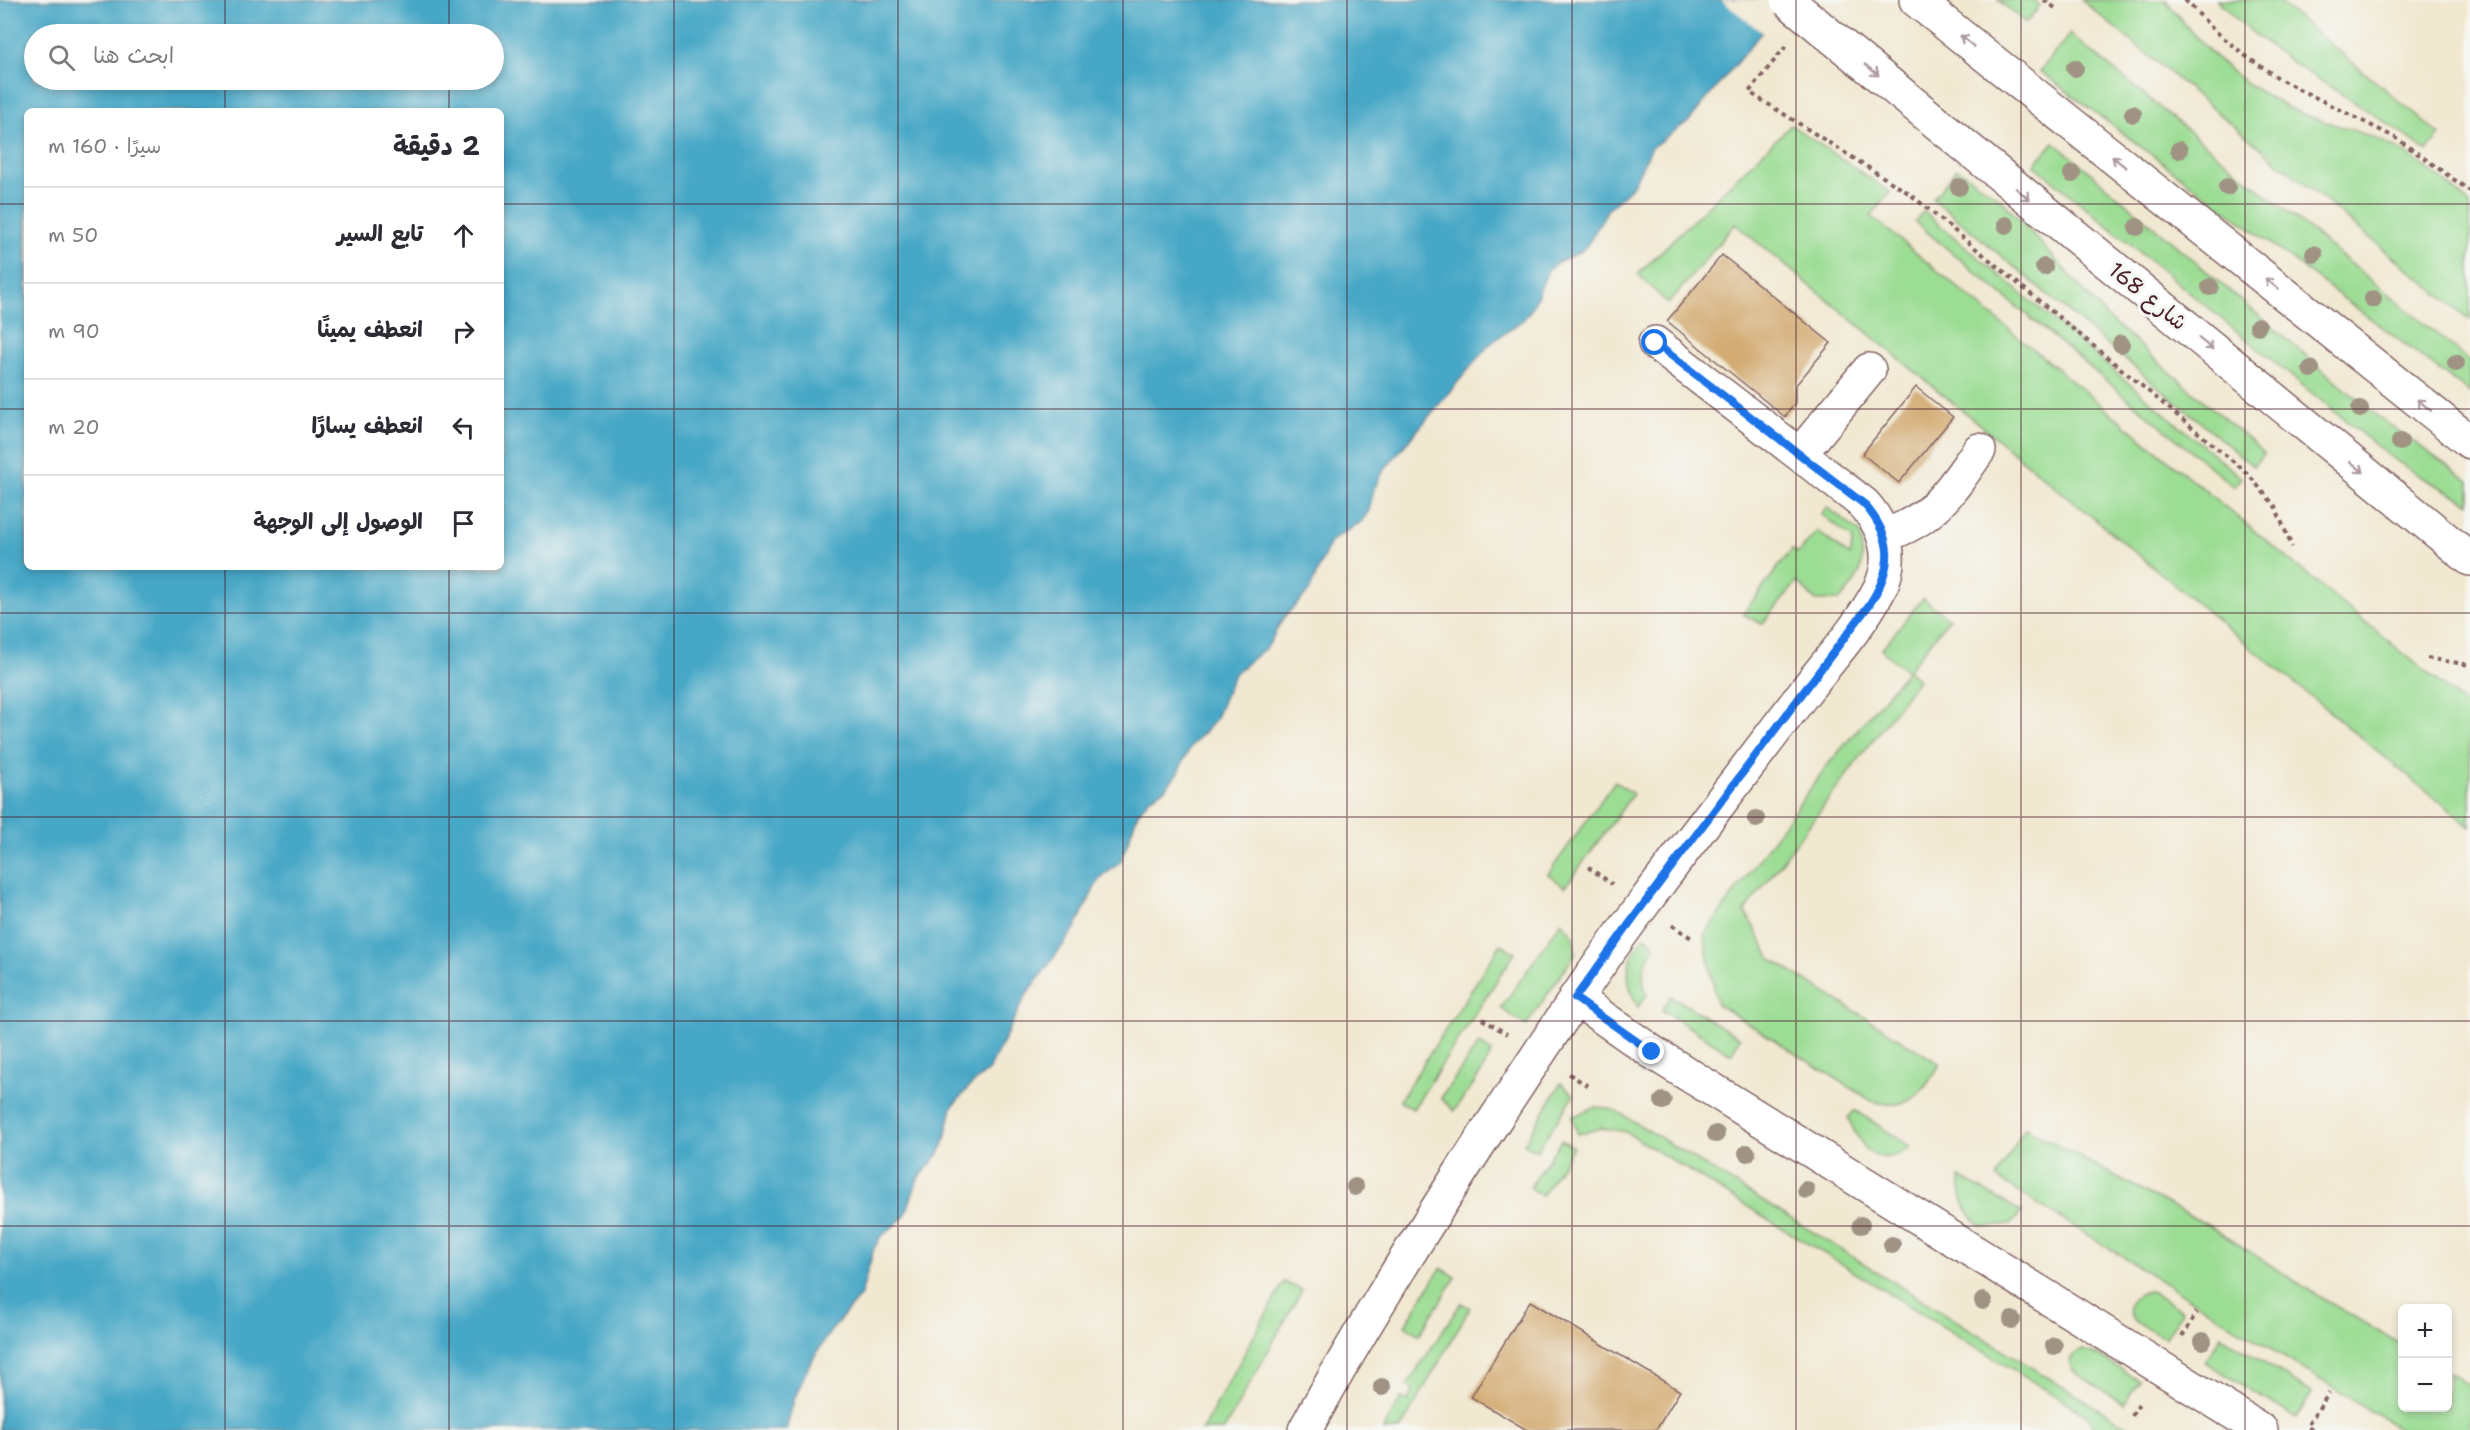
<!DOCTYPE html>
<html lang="ar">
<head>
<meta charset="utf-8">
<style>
	:root { --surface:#fff; --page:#f2f2f3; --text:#2b2b33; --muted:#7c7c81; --line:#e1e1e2 }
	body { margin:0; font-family:"Shantell Sans","Playpen Sans Arabic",sans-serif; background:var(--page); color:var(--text); direction:rtl }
	.controls { position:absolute; right:18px; bottom:18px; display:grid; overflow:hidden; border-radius:9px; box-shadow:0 3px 9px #0003 }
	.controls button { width:54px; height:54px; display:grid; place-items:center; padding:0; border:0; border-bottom:2px solid var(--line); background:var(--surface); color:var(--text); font:30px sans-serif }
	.stop { position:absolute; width:18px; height:18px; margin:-14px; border:4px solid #1a73e8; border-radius:50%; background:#fff }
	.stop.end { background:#1a73e8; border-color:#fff; box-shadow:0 2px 6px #0008 }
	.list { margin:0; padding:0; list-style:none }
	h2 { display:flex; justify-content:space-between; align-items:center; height:78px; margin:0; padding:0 24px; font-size:26px }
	h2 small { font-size:20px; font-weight:400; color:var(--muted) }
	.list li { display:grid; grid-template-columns:39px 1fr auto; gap:18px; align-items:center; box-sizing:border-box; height:96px; padding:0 24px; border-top:2px solid var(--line) }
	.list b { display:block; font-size:22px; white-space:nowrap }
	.list em { font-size:20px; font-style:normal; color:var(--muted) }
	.icon { flex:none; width:33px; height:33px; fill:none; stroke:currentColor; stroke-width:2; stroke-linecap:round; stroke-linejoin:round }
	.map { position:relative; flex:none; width:2470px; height:1430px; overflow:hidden; direction:ltr }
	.search { position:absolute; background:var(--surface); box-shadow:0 3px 9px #0003; left:24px; top:24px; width:480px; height:66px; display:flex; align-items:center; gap:15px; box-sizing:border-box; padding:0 21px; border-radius:33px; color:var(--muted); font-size:22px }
	.panel { position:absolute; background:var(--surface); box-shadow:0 3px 9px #0003; left:24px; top:108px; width:480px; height:462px; border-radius:9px; direction:rtl }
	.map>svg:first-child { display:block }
	.green { fill:#9cdd94; stroke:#737e60; stroke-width:1.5 }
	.water { fill:#47a7c6; stroke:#486378; stroke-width:1.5; fill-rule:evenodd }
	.pier { fill:#f1e8d1 }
	.building { fill:#d3aa72 }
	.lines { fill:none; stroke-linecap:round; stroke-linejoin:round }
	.minor-casing { stroke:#846565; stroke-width:36 }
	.path { stroke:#846565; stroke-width:4; stroke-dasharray:4.5 4.5; stroke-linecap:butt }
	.minor { stroke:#fff; stroke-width:33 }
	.minor-bridge-casing { stroke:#846565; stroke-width:36; stroke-linecap:butt }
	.minor-bridge { stroke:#fff; stroke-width:33 }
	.tree { fill:#a09384 }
	.oneway { stroke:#ae9aa0 }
	.route { stroke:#1a73e8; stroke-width:8 }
	.grid { fill:none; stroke:#4a1f2b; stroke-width:1.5; stroke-opacity:0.55 }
	.labels { text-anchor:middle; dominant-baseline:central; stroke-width:6; stroke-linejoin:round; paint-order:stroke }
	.street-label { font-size:22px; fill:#4a1f2b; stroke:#f6f6f2 }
</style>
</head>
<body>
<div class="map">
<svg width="2470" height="1430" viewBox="0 0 2470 1430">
	<rect width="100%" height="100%" fill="#f6f6f2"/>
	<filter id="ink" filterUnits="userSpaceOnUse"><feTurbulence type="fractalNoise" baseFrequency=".0167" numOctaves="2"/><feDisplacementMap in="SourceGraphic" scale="12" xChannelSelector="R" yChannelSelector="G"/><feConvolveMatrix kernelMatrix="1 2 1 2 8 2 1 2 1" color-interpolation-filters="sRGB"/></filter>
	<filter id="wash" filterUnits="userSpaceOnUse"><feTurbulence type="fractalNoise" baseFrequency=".008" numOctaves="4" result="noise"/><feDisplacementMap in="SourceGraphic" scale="24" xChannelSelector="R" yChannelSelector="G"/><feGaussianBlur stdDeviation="1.35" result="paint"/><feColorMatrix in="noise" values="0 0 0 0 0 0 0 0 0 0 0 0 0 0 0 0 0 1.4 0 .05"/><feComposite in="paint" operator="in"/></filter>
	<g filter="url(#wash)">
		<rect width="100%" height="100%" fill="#f1e8d1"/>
		<path class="green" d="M1998,0h35l7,6 -14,17z
			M2081,0h85c30,42 65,77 111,102 28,16 60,22 90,33 40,15 72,41 103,69v116z
			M2217,0h60l163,135 -13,16c-69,-52 -150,-88 -210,-151z
			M2070,34l400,327v32l-430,-322z
			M1791,125l99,67 -19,24 599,492v119l-735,-603 -67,80 -30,-30z
			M2054,142l322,273 94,67v21l-49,-26 -36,-24 -351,-288z
			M1957,169l44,30 108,120 155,134 -11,13 -320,-267z
			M1923,211l319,267 -8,9 -319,-265z
			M1827,507l33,26c4,34 4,41 -20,67l-24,1 -19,-19 -35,42 -19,-10 49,-65 6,4 19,-22 33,25 3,-17 -32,-25z
			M1923,598l26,21 -41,51 10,10 -173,231 26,48 169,105c-18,30 -30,48 -68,37l-155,-97 -13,-69 122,-168 81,-96 -26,-21z
			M1615,781l18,13 -68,93 -17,-13z
			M1561,922l13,14 1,18 -49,72 -25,-18z
			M1646,936l9,11c-12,15 -15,29 -8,48l-9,12c-15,-26 -13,-50 8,-71z
			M1501,944l14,9 -102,156 -14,-8z
			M1671,996l69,42 -9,16 -69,-44z
			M1479,1043l13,9 -11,21 -27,38 -13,-13z
			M1561,1083l13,12 -37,56 -13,-7z
			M1596,1107l12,1 12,5 513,317h-37l-7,-12 -12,-9 -451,-277 -24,-4 -24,6 -6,-17z
			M1855,1110l56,37c-34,25 -50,1 -63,-29z
			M2025,1128l186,99 109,70 82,48v63h46v-36l22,14v44h-69l-405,-252z
			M1561,1140l12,7 -31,49 -12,-9z
			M1960,1177l62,35 -11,12 -29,3c-17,-15 -23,-28 -22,-50z
			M1441,1268l15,9 -37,58 -14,-10z
			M1284,1282l18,8 -78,140h-22z
			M2151,1291l31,20 -17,27c-9,-5 -22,-10 -30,-17 -15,-14 0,-30 16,-30z
			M1461,1303l9,5 -70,122h-17l18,-32 7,3 5,-11 -6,-5z
			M2221,1336l91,57 -16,25 -91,-56z
			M2082,1350l14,4 43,26 -15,24 -51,-33 -3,-6 1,-7z"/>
		<path class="water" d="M0,0h1788l-99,121 -37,26 -20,40 -24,22 -20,35 -8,8 -22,10 -10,8 -15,37 -9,12 -35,26 -105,125 -10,19 -5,22 -8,11 -31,20 -21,50 -25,25 -16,29 -34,28 -19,46 -24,26 -14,28 -11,14 -16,10 -12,15 -17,48 -23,20 -24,49 -49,67 -36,73 -20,17 -17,20 -8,37 -6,11 -20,24 -13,37 -25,22 -6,10 -13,47 -31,37 -21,33 -15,35 -8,30h-786zM34,34h460v46h-460zM27,111h474v456h-474z"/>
		<path class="pier" d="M1721,0h70l-27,34z"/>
		<g id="blocks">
			<path class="building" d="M1722,255l109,88 -36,43v17l-10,14 -118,-96z
				M1916,387l37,30 -54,66 -37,-29z
				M1530,1301l150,90 -24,39h-129l-56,-33z"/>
		</g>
	</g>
	<g filter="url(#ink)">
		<use href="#blocks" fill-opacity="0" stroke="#846565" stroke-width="1.5"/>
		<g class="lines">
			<defs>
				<path id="minor" d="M1916,0l554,442
					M1827,33l643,526
					M1800,454l69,-84
					M1885,535c49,-15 66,-45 94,-85
					M1575,998l77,54 609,378
					M1305,1430c59,-108 125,-212 193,-315 47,-71 94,-143 146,-212 52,-70 106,-139 159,-209 25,-33 56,-66 76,-104 16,-31 7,-61 -15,-86l-209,-161"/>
			</defs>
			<use href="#minor" class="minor-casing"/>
			<path class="path" d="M2044,0l14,10
				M2185,0l29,30 33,27 36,24 113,57 74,53
				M1786,46l-37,46 161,102 337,279 28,33 17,41
				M2427,658l43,7
				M1588,867l24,17
				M1672,925l21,14
				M1482,1019l25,15
				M1569,1074l19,12
				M2182,1337l15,-25
				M2132,1416l9,-15
				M2312,1430l-5,-4 22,-33"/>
			<use href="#minor" class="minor"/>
			<defs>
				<path id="minor-bridge" d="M1787,0l40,33"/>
			</defs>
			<use href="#minor-bridge" class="minor-bridge-casing"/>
			<use href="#minor-bridge" class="minor-bridge"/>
		</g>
		<g class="tree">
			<circle cx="2075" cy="68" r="9"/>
			<circle cx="2133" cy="114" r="9"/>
			<circle cx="2179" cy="150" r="9"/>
			<circle cx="2072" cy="174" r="9"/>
			<circle cx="1959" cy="187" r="9"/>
			<circle cx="2227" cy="187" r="9"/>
			<circle cx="2006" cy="225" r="9"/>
			<circle cx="2137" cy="227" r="9"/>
			<circle cx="2314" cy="254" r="9"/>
			<circle cx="2044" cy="267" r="9"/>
			<circle cx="2210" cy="287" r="9"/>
			<circle cx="2373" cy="299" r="9"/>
			<circle cx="2258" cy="326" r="9"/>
			<circle cx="2121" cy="344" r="9"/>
			<circle cx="2456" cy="363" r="9"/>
			<circle cx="2311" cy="369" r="9"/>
			<circle cx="2360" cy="409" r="9"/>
			<circle cx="2400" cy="442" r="9"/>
			<circle cx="1756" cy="819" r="9"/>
			<circle cx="1663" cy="1101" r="9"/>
			<circle cx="1716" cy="1134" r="9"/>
			<circle cx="1747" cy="1153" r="9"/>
			<circle cx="1355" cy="1187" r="9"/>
			<circle cx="1806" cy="1190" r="9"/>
			<circle cx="1861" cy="1225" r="9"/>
			<circle cx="1892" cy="1245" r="9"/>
			<circle cx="1983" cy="1301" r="9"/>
			<circle cx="2012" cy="1320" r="9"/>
			<circle cx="2203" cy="1341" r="9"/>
			<circle cx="2054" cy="1346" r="9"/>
			<circle cx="1382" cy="1387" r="9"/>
		</g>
		<defs><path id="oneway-shaft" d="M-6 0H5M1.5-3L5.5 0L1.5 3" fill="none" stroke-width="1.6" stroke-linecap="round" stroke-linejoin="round" transform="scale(1.5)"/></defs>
		<g class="oneway">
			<use href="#oneway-shaft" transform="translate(1967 41) rotate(-141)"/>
			<use href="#oneway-shaft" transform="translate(1872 70) rotate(39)"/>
			<use href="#oneway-shaft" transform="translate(2119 162) rotate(-141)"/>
			<use href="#oneway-shaft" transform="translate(2023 194) rotate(39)"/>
			<use href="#oneway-shaft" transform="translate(2272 284) rotate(-141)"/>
			<use href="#oneway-shaft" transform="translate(2206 344) rotate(39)"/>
			<use href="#oneway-shaft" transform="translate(2424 405) rotate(-141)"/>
			<use href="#oneway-shaft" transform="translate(2357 467) rotate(39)"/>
		</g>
	</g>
	<g class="lines" filter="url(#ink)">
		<path class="route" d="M1652,1052l-77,-54 68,-93 226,-300c25,-38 25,-67 -5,-101l-209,-161"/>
	</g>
	<path class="grid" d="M225,0v34M449,0v34M674,0v1430M898,0v1430M1123,0v1430M1347,0v1430M1572,0v1430M1796,0v1430M2021,0v1430M2245,0v1430M225,80v31M449,80v31M0,204h27M501,204h1969M0,409h27M501,409h1969M225,567v863M449,567v863M0,613h2470M0,817h2470M0,1021h2470M0,1226h2470"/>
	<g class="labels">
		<g class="street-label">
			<text transform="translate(2148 296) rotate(39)">شارع 168</text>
		</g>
	</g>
</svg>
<div class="controls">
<button>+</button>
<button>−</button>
</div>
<div class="stop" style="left:1655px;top:343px"></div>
<div class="stop end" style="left:1652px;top:1052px"></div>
<div class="search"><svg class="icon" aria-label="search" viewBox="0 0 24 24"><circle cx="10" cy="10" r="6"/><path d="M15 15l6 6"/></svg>ابحث هنا</div>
<section class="panel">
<h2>2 دقيقة<small>سيرًا · 160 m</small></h2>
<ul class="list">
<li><svg class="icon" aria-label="ahead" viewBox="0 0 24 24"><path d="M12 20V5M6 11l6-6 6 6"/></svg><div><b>تابع السير</b></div><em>50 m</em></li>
<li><svg class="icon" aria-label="right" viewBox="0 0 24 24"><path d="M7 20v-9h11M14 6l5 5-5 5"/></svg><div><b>انعطف يمينًا</b></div><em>90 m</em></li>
<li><svg class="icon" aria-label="left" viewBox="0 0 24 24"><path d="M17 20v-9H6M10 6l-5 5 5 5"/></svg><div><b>انعطف يسارًا</b></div><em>20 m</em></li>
<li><svg class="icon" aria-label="arrive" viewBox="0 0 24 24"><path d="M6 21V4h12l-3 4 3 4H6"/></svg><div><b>الوصول إلى الوجهة</b></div></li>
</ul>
</section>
</div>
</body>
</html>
